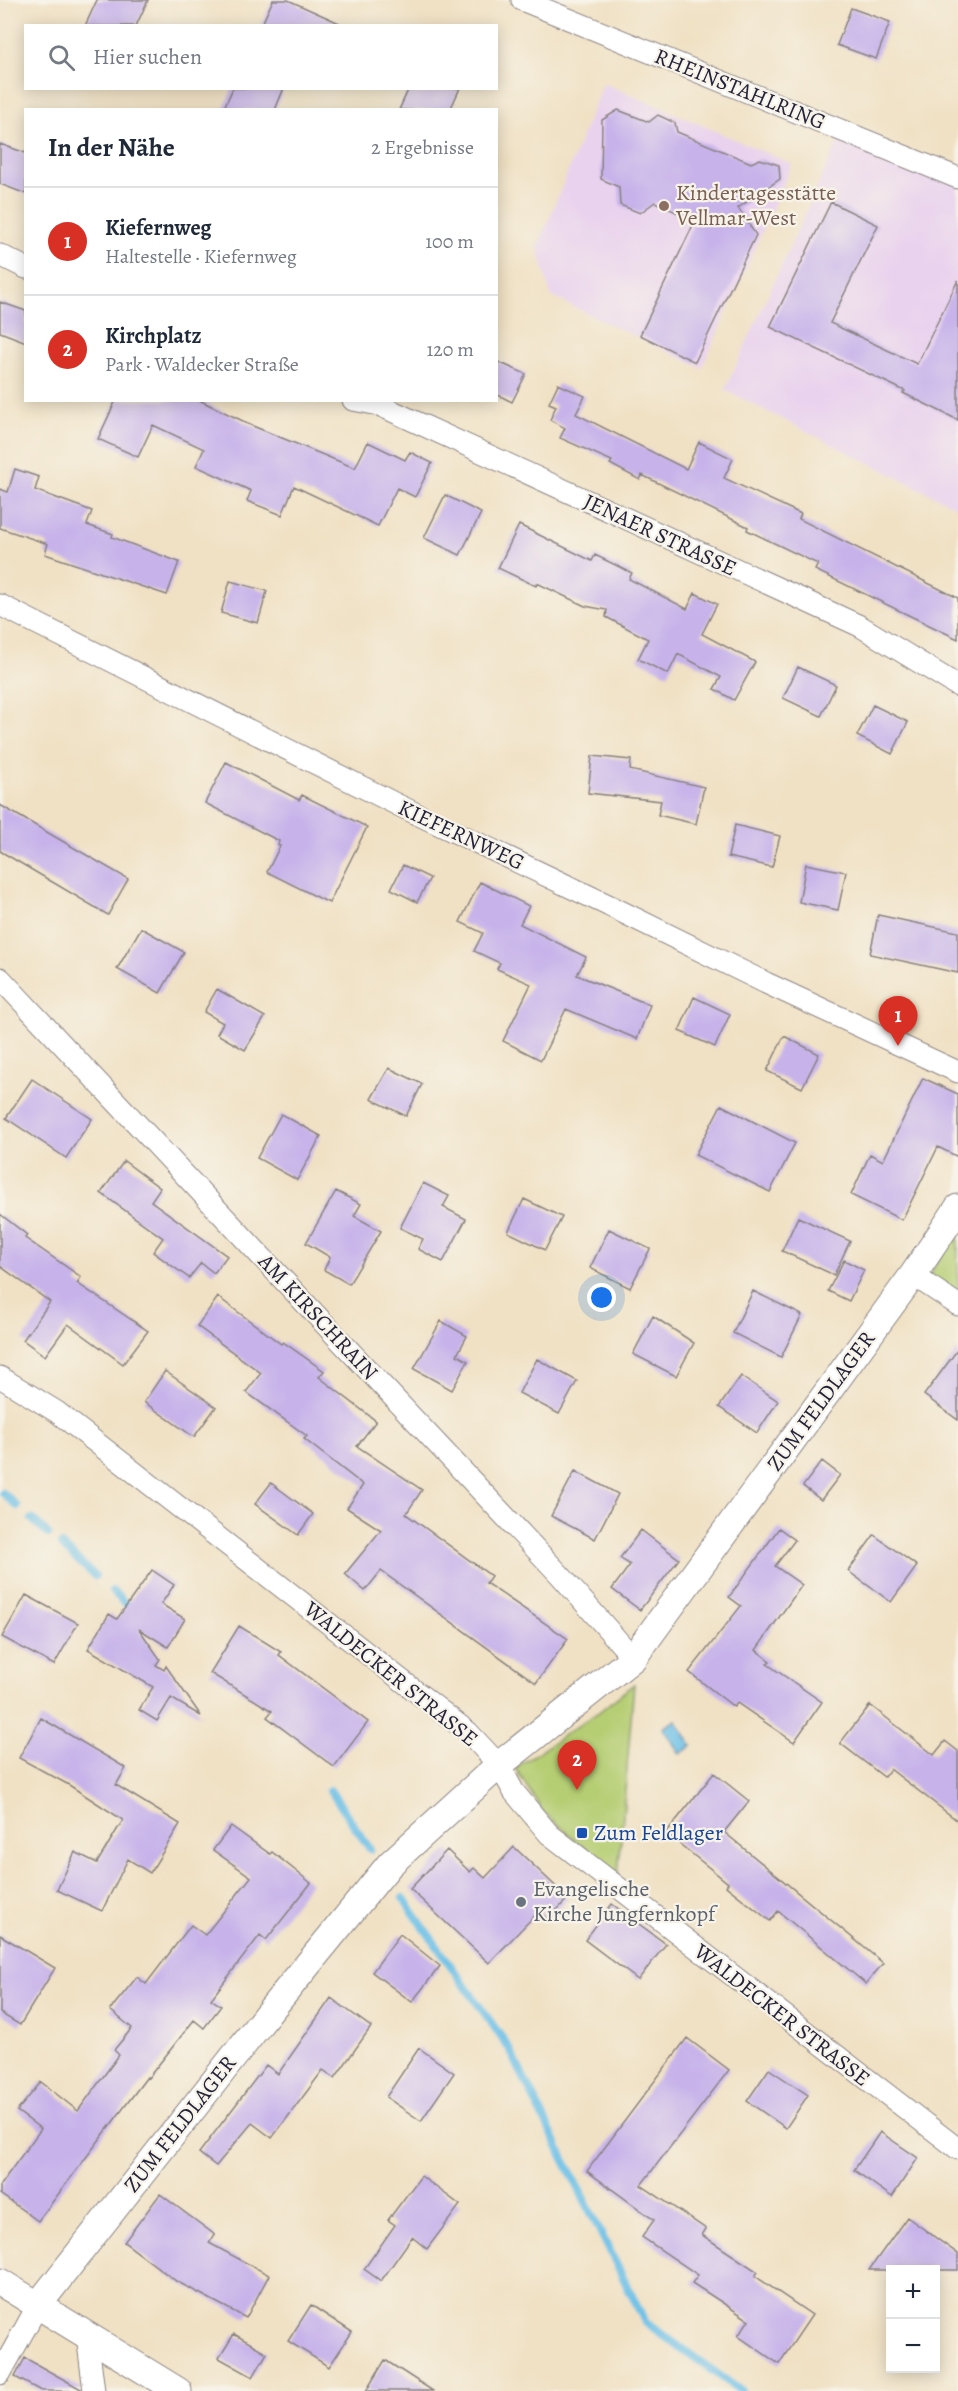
<!DOCTYPE html>
<html lang="de">
<head>
<meta charset="utf-8">
<style>
	:root { --surface:#fff; --page:#f6f6f7; --text:#1f2937; --muted:#747a83; --line:#e0e1e3; --accent:#d93025 }
	body { margin:0; font-family:Alegreya,serif; background:var(--page); color:var(--text) }
	.controls { position:absolute; right:18px; bottom:18px; display:grid; overflow:hidden; border-radius:0px; box-shadow:0 3px 15px #0003 }
	.controls button { width:54px; height:54px; display:grid; place-items:center; padding:0; border:0; border-bottom:2px solid var(--line); background:var(--surface); color:var(--text); font:30px sans-serif }
	.you { position:absolute; left:602px; top:1298px; width:21px; height:21px; margin:-15px; border:4px solid #fff; border-radius:50%; background:#1a73e8; box-shadow:0 0 0 9px #1a73e833 }
	.badge { display:grid; place-items:center; width:39px; height:39px; border-radius:50%; background:var(--accent); color:#fff; font-size:20px; font-weight:700 }
	.pin { position:absolute; translate:-50% -50px; filter:drop-shadow(0 2px 3px #0008) }
	.pin::after { content:''; position:absolute; top:32px; width:21px; height:18px; background:inherit; clip-path:polygon(0 0,100% 0,50% 100%) }
	.list { margin:0; padding:0; list-style:none }
	h2 { display:flex; justify-content:space-between; align-items:center; height:78px; margin:0; padding:0 24px; font-size:26px }
	h2 small { font-size:20px; font-weight:400; color:var(--muted) }
	.list li { display:grid; grid-template-columns:39px 1fr auto; gap:18px; align-items:center; box-sizing:border-box; height:108px; padding:0 24px; border-top:2px solid var(--line) }
	.list b { display:block; font-size:22px; white-space:nowrap }
	.list p { margin:0; font-size:20px; white-space:nowrap; color:var(--muted) }
	.list em { font-size:20px; font-style:normal; color:var(--muted) }
	.icon { flex:none; width:33px; height:33px; fill:none; stroke:currentColor; stroke-width:2; stroke-linecap:round; stroke-linejoin:round }
	.map { position:relative; flex:none; width:958px; height:2391px; overflow:hidden }
	.search { position:absolute; background:var(--surface); box-shadow:0 3px 15px #0003; left:24px; top:24px; width:474px; height:66px; display:flex; align-items:center; gap:15px; box-sizing:border-box; padding:0 21px; border-radius:0px; color:var(--muted); font-size:22px }
	.panel { position:absolute; background:var(--surface); box-shadow:0 3px 15px #0003; left:24px; top:108px; width:474px; height:294px; border-radius:0px }
	.map>svg:first-child { display:block }
	.built { fill:#e9d2ee }
	.green { fill:#b6ce73; stroke:#6c7857; stroke-width:1.5 }
	.water { fill:#6ac0e7; stroke:#467191; stroke-width:1.5 }
	.lines { fill:none; stroke-linecap:round; stroke-linejoin:round }
	.stream { stroke:#6ac0e7; stroke-width:8 }
	.building { fill:#c7b3ea }
	.minor-casing { stroke:#898280; stroke-width:23 }
	.tertiary-casing { stroke:#898280; stroke-width:29 }
	.minor { stroke:#fff; stroke-width:21 }
	.tertiary { stroke:#fff; stroke-width:27 }
	.education-dot { fill:#8d6e63; stroke:#f7f3e8; stroke-width:2 }
	.transit-dot { fill:#1a4fb4; stroke:#f7f3e8; stroke-width:2 }
	.worship-dot { fill:#6b7280; stroke:#f7f3e8; stroke-width:2 }
	.labels { text-anchor:middle; dominant-baseline:central; stroke-width:4.5; stroke-linejoin:round; paint-order:stroke }
	.street-label { font-size:22px; fill:#22223b; stroke:#f7f3e8 }
	.education-label { font-size:22px; fill:#785e54; stroke:#f7f3e8; text-anchor:start }
	.transit-label { font-size:22px; fill:#164399; stroke:#f7f3e8; text-anchor:start }
	.worship-label { font-size:22px; fill:#5b616d; stroke:#f7f3e8; text-anchor:start }
</style>
</head>
<body>
<div class="map">
<svg width="958" height="2391" viewBox="0 0 958 2391">
	<rect width="100%" height="100%" fill="#f7f3e8"/>
	<filter id="ink" filterUnits="userSpaceOnUse"><feTurbulence type="fractalNoise" baseFrequency=".0167" numOctaves="2"/><feDisplacementMap in="SourceGraphic" scale="12" xChannelSelector="R" yChannelSelector="G"/><feConvolveMatrix kernelMatrix="1 2 1 2 8 2 1 2 1" color-interpolation-filters="sRGB"/></filter>
	<filter id="wash" filterUnits="userSpaceOnUse"><feTurbulence type="fractalNoise" baseFrequency=".008" numOctaves="4" result="noise"/><feDisplacementMap in="SourceGraphic" scale="24" xChannelSelector="R" yChannelSelector="G"/><feGaussianBlur stdDeviation="1.35" result="paint"/><feColorMatrix in="noise" values="0 0 0 0 0 0 0 0 0 0 0 0 0 0 0 0 0 1.4 0 .05"/><feComposite in="paint" operator="in"/></filter>
	<g filter="url(#wash)">
		<rect width="100%" height="100%" fill="#f0e1c4"/>
		<path class="built" d="M603,83l189,81 -90,204 -151,-72 -13,-49z
			M841,135l117,50v323l-233,-118z"/>
		<path class="green" d="M958,1228v77l-33,-23z
			M634,1684l-16,192 -75,-64 -28,-44 85,-57z"/>
		<path class="water" d="M676,1720l16,26 -12,8 -17,-26z"/>
		<g class="lines">
			<path class="stream" d="M3,1493l14,13
				M32,1519l16,15
				M61,1545l34,31
				M112,1591l15,14
				M330,1790l40,59
				M403,1898l106,150 136,274 96,69"/>
		</g>
		<g id="blocks">
			<path class="building" d="M97,0h51l-12,26h-51z
				M273,0h15l58,26h-85z
				M851,8l39,14 -14,37 -39,-14z
				M233,88h51l-9,22h-52z
				M409,88h51l-10,22h-51z
				M618,110l31,12 9,-7 17,8 2,9 74,31 9,-4 19,6 1,14 -42,29 18,27 -61,127 -55,-27 55,-114 -40,-19 -15,11 -20,-8 -1,-18 -18,-8 1,-59z
				M0,144l26,9v41l-26,-10z
				M831,202l47,23 -48,98 87,41 41,-84v140l-55,-27 2,-2 -135,-64z
				M0,302l26,9v31l-26,-10z
				M496,361l30,13 -14,28 -16,-8z
				M558,384l27,12 -9,18 110,55 13,-27 34,17 -9,19 77,36 -2,5 159,79v41l-143,-69 3,-6 -71,-34 1,-3 -106,-52 -2,5 -30,-16 2,-3 -52,-23 5,-10 -15,-8 6,-14 -7,-3z
				M116,400h83l44,21v1l112,46 13,-26 37,18 5,-8 22,11 -17,34 -18,-9 -19,38 -84,-40 -12,29 -35,-14 4,-10 -55,-25 8,-17 -51,-24 -15,32 -40,-18z
				M15,469l24,8 -4,13 57,21 -5,14 26,9 -1,3 67,25 -12,33 -122,-41 3,-10 -48,-16v-39l8,3z
				M445,495l36,18 -21,42 -36,-17z
				M519,525l73,36 3,-6 37,18 -3,6 58,30 8,-16 22,11 -15,30 53,28 -21,38 -20,-11 7,-12 -43,-23 -10,20 -30,-15 10,-20 -42,-22 1,-7 -22,-4 -48,-23 -1,3 -38,-18z
				M230,581l37,10 -9,32 -37,-10z
				M798,667l38,18 -15,31 -38,-18z
				M873,705l35,17 -16,32 -35,-18z
				M592,756l39,4 -1,10 74,17 -8,37 -38,-9 3,-14 -73,-8z
				M226,762l73,38 3,-5 65,32 -38,76 -62,-31 13,-26 -2,-1 1,-4 -74,-38z
				M0,805l128,74 -20,36 -108,-64z
				M735,825l45,11 -8,31 -44,-10z
				M806,864l40,8 -8,38 -39,-8z
				M403,865l27,13 -13,24 -26,-13z
				M480,882l49,24 -9,18 66,33 -9,18 73,30 -13,34 -71,-30 -25,51 -38,-19 28,-57 -34,-15 3,-6 -26,-12 9,-18 -23,-11z
				M878,915l80,17v41l-88,-19z
				M141,928l43,24 -24,41 -43,-24z
				M217,989l48,28 -20,33 -28,-16 6,-11 -19,-11z
				M694,997l36,17 -15,33 -36,-16z
				M784,1036l35,18 -17,34 -35,-17z
				M389,1068l33,16 -16,32 -35,-17z
				M923,1078l35,16v63l-20,-10 -36,73 -51,-25 19,-41 13,7z
				M32,1079l60,40 -26,39 -60,-40z
				M721,1105l74,38 -25,49 -75,-37z
				M281,1114l40,22 -24,44 -40,-22z
				M124,1161l36,27 -9,13 76,55 -13,17 -13,-10 -12,15 -36,-26 10,-14 -62,-45z
				M423,1183l26,13 -6,11 23,12 -23,43 -25,-13 5,-10 -23,-11z
				M336,1191l25,13 -7,12 27,15 -32,53 -25,-14 6,-13 -24,-14z
				M524,1199l38,18 -17,33 -37,-18z
				M0,1214l27,21 -2,3 56,39 -4,6 71,48 -25,33 -55,-40 -23,32 -22,-16 27,-38 -50,-36z
				M798,1217l52,24 -16,34 -52,-24z
				M609,1229l41,20 -20,39 -40,-20z
				M844,1260l20,10 -15,31 -21,-10z
				M753,1291l49,24 -21,42 -48,-24z
				M218,1297l63,47 2,-2 41,29 -5,6 57,44 -19,25 65,44 -16,24 85,62 -5,7 82,56 -32,44 -155,-112 -16,20 -20,-17 36,-44 -34,-22 16,-23 -59,-46 3,-3 -61,-44 15,-19 -64,-47z
				M653,1316l41,27 -18,33 -43,-22z
				M441,1321l26,15 -10,19 11,6 -16,29 -38,-21z
				M958,1349v71l-34,-25z
				M537,1359l40,22 -18,33 -40,-21z
				M165,1371l51,36 -22,30 -50,-35z
				M741,1376l37,25 -21,32 -38,-26z
				M822,1461l18,14 -19,25 -18,-14z
				M575,1471l43,23 -23,45 -44,-23z
				M271,1483l42,31 -15,21 -43,-31z
				M779,1528l16,12 -20,26 27,19 -46,65 14,11 -3,3 55,38 -28,40 -57,-39 -3,4 -45,-35 52,-66 -12,-9z
				M641,1530l38,29 -39,51 -28,-21 18,-24 -10,-7z
				M874,1535l43,31 -26,36 -43,-31z
				M152,1570l22,15 -13,19 24,15 -17,28 -29,-18 21,30 -4,6 8,5 2,-4 35,50 -30,-18 -14,23 -18,-11 14,-23 -65,-38 21,-35 8,5z
				M26,1595l52,28 -24,42 -52,-28z
				M239,1626l42,26 -2,3 89,67 -34,45 -67,-50 5,-6 -62,-38z
				M870,1705l64,50 11,-14 13,10v70l-68,-52 -6,8 -44,-34z
				M41,1718l85,50 -10,17 64,39 -30,49 -22,-14 -26,52 -45,-21 18,-38 22,11 26,-43 -54,-35 -50,-27z
				M714,1773l35,28 -25,31 159,131 -17,21 -88,-73 -8,10 -44,-35 2,-3 -62,-50z
				M231,1826l39,28 2,-2 39,31 -45,57 -6,-5 -49,64 10,7 -17,22 -10,-8 -46,58 -1,-1 -109,144 -38,-27v-9l41,-56 -24,-18 24,-29 37,29 41,-56 -5,-5 18,-22 -22,-18 27,-33 9,7 45,-59 14,10 46,-58 -38,-27z
				M514,1847l54,51 -20,22 -9,-9 -50,52 -79,-74 37,-39 23,22 4,-4 11,10z
				M612,1904l54,40 -28,36 -53,-40z
				M400,1934l40,32 -28,36 -40,-30z
				M0,1935l55,33 -35,57 -20,-12z
				M331,1998l40,29 -36,51 -12,-8 -51,68 -20,-15 -36,43 -17,-13 67,-88 12,9z
				M687,2038l42,32 -88,115 65,44 -4,6 56,37 -3,4 57,39 -33,49 -41,-28 11,-16 -57,-37 6,-8 -56,-38 12,-17 -67,-49z
				M419,2048l35,25 -33,48 -35,-24z
				M769,2069l39,26 -22,33 -39,-27z
				M880,2132l38,26 -26,39 -38,-27z
				M421,2176l39,29 -33,44 -15,-12 -31,44 -17,-12 31,-44 -7,-5z
				M160,2194l55,41 -6,8 60,32 -23,43 -70,-37 -52,-39z
				M907,2217l51,37v16h-89z
				M311,2305l41,27 -23,35 -41,-26z
				M234,2334l33,19 -14,24 -34,-19z
				M25,2358l56,31v2h-40l-26,-14z
				M385,2360l48,31h-67z"/>
		</g>
	</g>
	<g filter="url(#ink)">
		<use href="#blocks" fill-opacity="0" stroke="#898280" stroke-width="1.5"/>
		<g class="lines">
			<defs>
				<path id="minor" d="M522,0l436,178
					M0,255l26,13
					M353,400l26,5 481,221 98,60
					M0,605l398,200 214,102 154,76 192,89
					M0,978l561,598 72,82
					M913,1275l45,30
					M0,1377l57,35 411,320 31,33 15,27 35,42 409,315
					M87,2335l7,56
					M0,2374l38,-69"/>
				<path id="tertiary" d="M0,2282l178,109
					M38,2305l231,-293 121,-148 109,-99 134,-107 280,-383 45,-67"/>
			</defs>
			<use href="#minor" class="minor-casing"/>
			<use href="#tertiary" class="tertiary-casing"/>
			<use href="#minor" class="minor"/>
			<use href="#tertiary" class="tertiary"/>
		</g>
	</g>
	<circle class="education-dot" cx="664" cy="206" r="6"/>
	<rect class="transit-dot" x="576" y="1827" width="12" height="12" rx="3"/>
	<circle class="worship-dot" cx="521" cy="1902" r="6"/>
	<g class="labels">
		<g class="street-label">
			<text transform="translate(740 89) rotate(22)">RHEINSTAHLRING</text>
			<text transform="translate(660 535) rotate(25)">JENAER STRASSE</text>
			<text transform="translate(461 835) rotate(25)">KIEFERNWEG</text>
			<text transform="translate(318 1317) rotate(47)">AM KIRSCHRAIN</text>
			<text transform="translate(821 1401) rotate(-54)">ZUM FELDLAGER</text>
			<text transform="translate(391 1674) rotate(39)">WALDECKER STRASSE</text>
			<text transform="translate(782 2015) rotate(38)">WALDECKER STRASSE</text>
			<text transform="translate(180 2124) rotate(-52)">ZUM FELDLAGER</text>
		</g>
		<g class="education-label">
			<text x="676" y="193">Kindertagesstätte<tspan x="676" dy="25">Vellmar-West</tspan></text>
		</g>
		<g class="transit-label">
			<text x="594" y="1833">Zum Feldlager</text>
		</g>
		<g class="worship-label">
			<text x="533" y="1889">Evangelische<tspan x="533" dy="25">Kirche Jungfernkopf</tspan></text>
		</g>
	</g>
</svg>
<div class="controls">
<button>+</button>
<button>−</button>
</div>
<div class="you"></div>
<div class="pin badge" style="left:898px;top:1046px">1</div>
<div class="pin badge" style="left:577px;top:1790px">2</div>
<div class="search"><svg class="icon" aria-label="search" viewBox="0 0 24 24"><circle cx="10" cy="10" r="6"/><path d="M15 15l6 6"/></svg>Hier suchen</div>
<section class="panel">
<h2>In der Nähe<small>2 Ergebnisse</small></h2>
<ul class="list">
<li><span class="badge">1</span><div><b>Kiefernweg</b><p>Haltestelle · Kiefernweg</p></div><em>100 m</em></li>
<li><span class="badge">2</span><div><b>Kirchplatz</b><p>Park · Waldecker Straße</p></div><em>120 m</em></li>
</ul>
</section>
</div>
</body>
</html>
